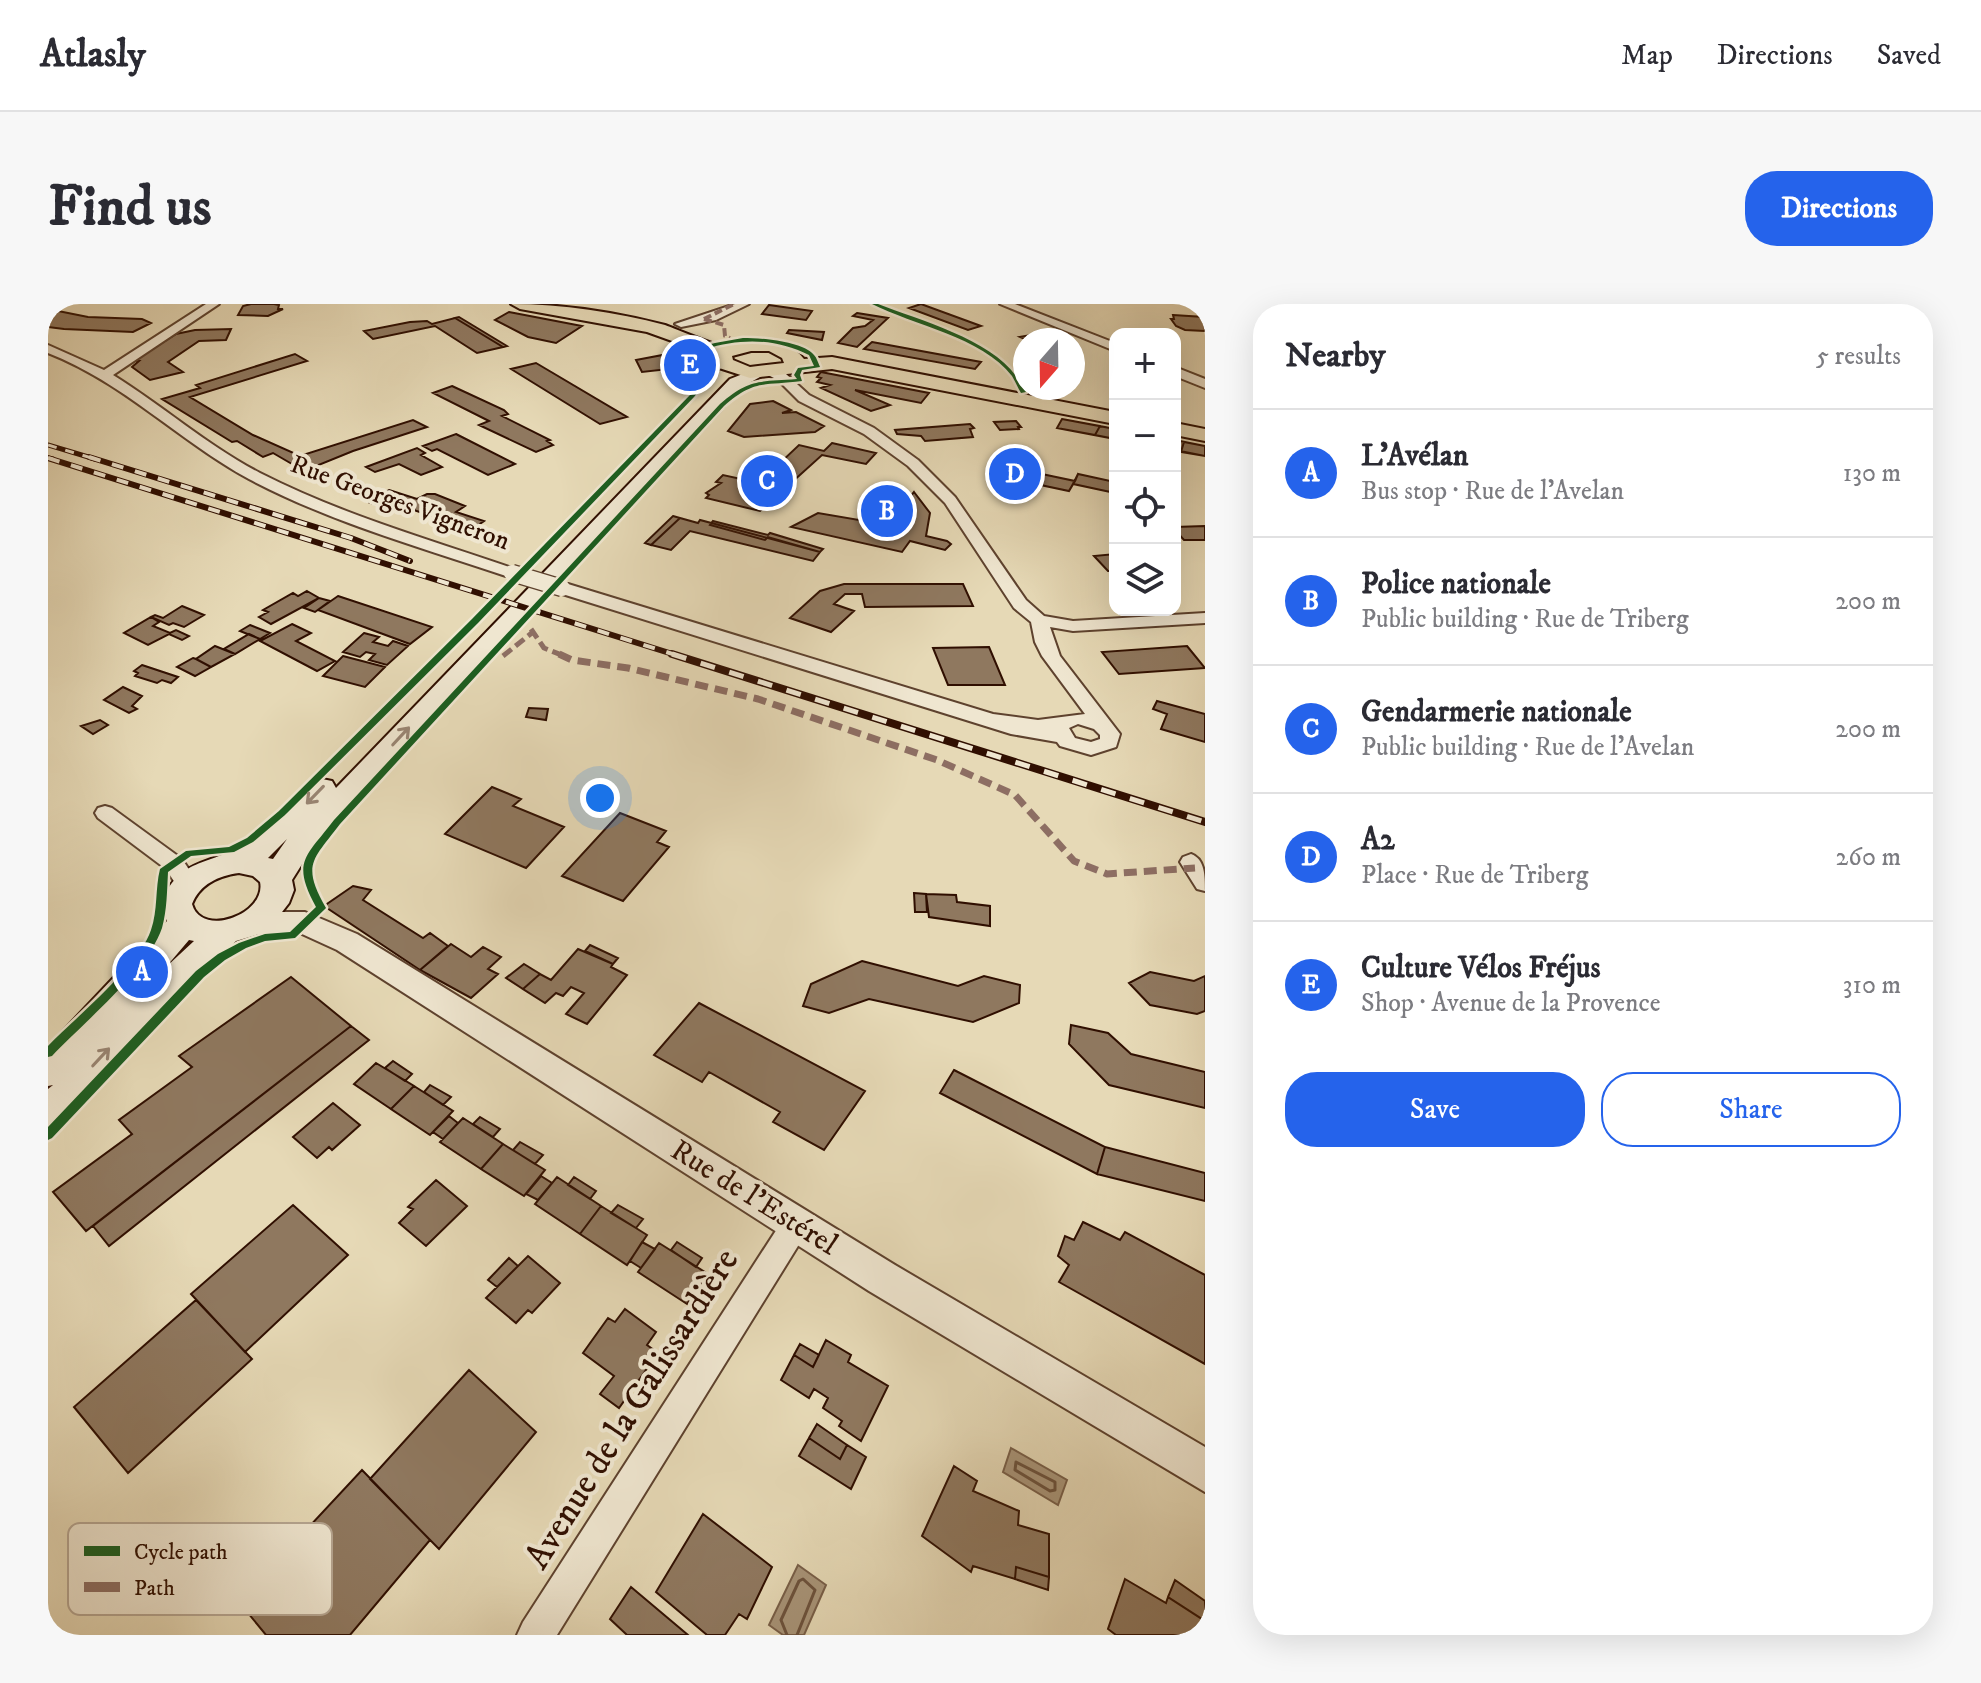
<!DOCTYPE html>
<html lang="en">
<head>
<meta charset="utf-8">
<style>
	:root { --surface:#fff; --page:#f7f7f7; --text:#2b2b33; --muted:#7c7c81; --line:#e1e1e2; --accent:#2563eb }
	body { margin:0; font-family:"IM FELL DW Pica",serif; background:var(--page); color:var(--text) }
	.controls { position:absolute; right:24px; top:24px; display:grid; overflow:hidden; border-radius:16px; box-shadow:0 8px 32px #0002 }
	.controls button { width:72px; height:72px; display:grid; place-items:center; padding:0; border:0; border-bottom:2px solid var(--line); background:var(--surface); color:var(--text); font:40px sans-serif }
	.compass { position:absolute; left:965px; top:24px; width:72px; height:72px; border-radius:50%; background:var(--surface); box-shadow:0 8px 32px #0002; rotate:200deg }
	.you { position:absolute; left:552px; top:494px; width:28px; height:28px; margin:-20px; border:6px solid #fff; border-radius:50%; background:#1a73e8; box-shadow:0 0 0 12px #1a73e833 }
	.badge { display:grid; place-items:center; width:52px; height:52px; border-radius:50%; background:var(--accent); color:#fff; font-size:26px; font-weight:700 }
	.pin { position:absolute; translate:-50% -50%; border:4px solid #fff; box-shadow:0 2px 8px #0006 }
	.list { margin:0; padding:0; list-style:none }
	h2 { display:flex; justify-content:space-between; align-items:center; height:104px; margin:0; padding:0 32px; font-size:34px }
	h2 small { font-size:26px; font-weight:400; color:var(--muted) }
	.list li { display:grid; grid-template-columns:52px 1fr auto; gap:24px; align-items:center; box-sizing:border-box; height:128px; padding:0 32px; border-top:2px solid var(--line) }
	.list b { display:block; font-size:30px; white-space:nowrap }
	.list p { margin:0; font-size:26px; white-space:nowrap; color:var(--muted) }
	.list em { font-size:26px; font-style:normal; color:var(--muted) }
	.actions { display:flex; gap:16px; padding:24px 32px }
	.actions a { flex:1; padding:18px 0; border:2px solid var(--accent); border-radius:32px; text-align:center; font-size:28px; color:var(--accent) }
	.actions .main { background:var(--accent); color:#fff }
	.icon { flex:none; width:44px; height:44px; fill:none; stroke:currentColor; stroke-width:2; stroke-linecap:round; stroke-linejoin:round }
	.map { position:relative; flex:none; width:1157px; height:1331px; overflow:hidden; border-radius:32px }
	header { display:flex; align-items:center; gap:48px; box-sizing:border-box; height:112px; padding:0 40px; background:var(--surface); border-bottom:2px solid var(--line) }
	header strong { font-size:38px }
	nav { display:flex; gap:44px; margin-inline-start:auto; font-size:28px }
	.intro { display:flex; align-items:center; justify-content:space-between; box-sizing:border-box; height:192px; padding:0 48px }
	h1 { margin:0; font-size:56px }
	.button { padding:20px 36px; border-radius:32px; background:var(--accent); color:#fff; font-size:28px; font-weight:700 }
	main { display:flex; gap:48px; padding:0 48px }
	aside { flex:1; background:var(--surface); border-radius:32px; box-shadow:0 8px 32px #0002 }
	.map>svg:first-child { display:block }
	.water { fill:#a89478; stroke:#785f48; stroke-width:2 }
	.lines { fill:none; stroke-linecap:round; stroke-linejoin:round }
	.shore { stroke:#6c523c; stroke-width:3 }
	.building { fill:#8f785f; stroke:#300f01; stroke-width:2 }
	.minor-casing { stroke:#5e422e; stroke-width:4 }
	.tertiary-casing { stroke:#5e422e; stroke-width:4 }
	.secondary-casing { stroke:#300f01; stroke-width:4 }
	.primary-casing { stroke:#300f01; stroke-width:4 }
	.minor { fill:#efe6d0; fill-rule:evenodd }
	.tertiary { fill:#efe6d0; fill-rule:evenodd }
	.secondary { fill:#efe6d0; fill-rule:evenodd }
	.primary { fill:#e6d9b6; fill-rule:evenodd }
	.rail-far2-casing { stroke:#300f01; stroke-width:5 }
	.rail-far1-casing { stroke:#300f01; stroke-width:6 }
	.rail-casing { stroke:#300f01; stroke-width:8 }
	.rail-far2 { stroke:#efe6d0; stroke-width:3; stroke-dasharray:9; stroke-linecap:butt }
	.rail-far1 { stroke:#efe6d0; stroke-width:4; stroke-dasharray:12; stroke-linecap:butt }
	.rail { stroke:#efe6d0; stroke-width:5; stroke-dasharray:15; stroke-linecap:butt }
	.minor-bridge-casing { stroke:#5e422e; stroke-width:19; stroke-linecap:butt }
	.minor-bridge { stroke:#efe6d0; stroke-width:16 }
	.quiet-far2 { stroke:#8d6e63; stroke-width:4; stroke-dasharray:8 4; stroke-linecap:butt }
	.quiet-far1 { stroke:#8d6e63; stroke-width:5; stroke-dasharray:11 5; stroke-linecap:butt }
	.quiet { stroke:#8d6e63; stroke-width:7; stroke-dasharray:13 7; stroke-linecap:butt }
	.cycleway-casing { stroke:#efe6d0; stroke-width:5 }
	.cycleway { fill:#1b5e20; fill-rule:evenodd }
	.oneway { stroke:#998573 }
	.labels { text-anchor:middle; dominant-baseline:central; stroke-width:8; stroke-linejoin:round; paint-order:stroke }
	.far-street-label { font-size:26px; fill:#300f01; stroke:#efe6d0 }
	.street-label { font-size:30px; fill:#300f01; stroke:#efe6d0 }
	.near-street-label { font-size:36px; fill:#300f01; stroke:#efe6d0 }
	.key { fill:#efe6d0; stroke:#b6a692; stroke-width:2 }
	.key-label { font-size:22px; fill:#300f01 }
</style>
</head>
<body>
<header>
<strong>Atlasly</strong>
<nav><a>Map</a><a>Directions</a><a>Saved</a></nav>
</header>
<div class="intro"><h1>Find us</h1><a class="button">Directions</a></div>
<main>
<div class="map">
<svg width="1157" height="1331" viewBox="0 0 1157 1331">
	<rect width="100%" height="100%" fill="#e6d9b6"/>
	<filter id="stains"><feTurbulence type="fractalNoise" baseFrequency=".0025" numOctaves="4"/><feColorMatrix values="0 0 0 0 .2 0 0 0 0 .09 0 0 0 0 .02 0 0 0 .5 -.17"/></filter>
	<radialGradient id="worn" r=".72"><stop offset=".6" stop-color="#630" stop-opacity="0"/><stop offset="1" stop-color="#630" stop-opacity=".3"/></radialGradient>
	<path class="water" d="M963,1144l56,32 -9,25 -55,-33z
		M750,1261l28,20 -22,50h-21l-14,-10z"/>
	<g class="lines">
		<path class="shore" d="M968,1158l39,20v8l-5,1 -35,-21z
			M739,1331l-6,-15 18,-39 4,-2 12,11 -18,45"/>
	</g>
	<path class="building" d="M203,0h23l5,1 -1,4h5l-15,7 -30,-1 5,-9z
		M873,0l60,22 -13,4 -59,-22z
		M721,1l43,6 -6,9 -44,-6z
		M0,5l40,8 54,2 9,4 -18,9 -69,-3 -16,-2z
		M461,8l73,14 -26,17 -28,-6 -33,-17z
		M809,9l31,5 -31,29 -19,-4 15,-15 12,-2 8,-6 -20,-4z
		M1125,11l31,2 1,14 -20,-1 -9,-4 -5,-7h3z
		M411,13l48,29 -4,1 -48,-29z
		M407,14l48,29 -26,6 -42,-27 -62,13 -9,-8 46,-9 17,-1 5,3z
		M183,25l-5,11 -27,1 -31,21 15,10 -33,8 -18,-13 7,-6h-5l42,-27 19,-4z
		M741,26l35,2 -2,8 -35,-7z
		M1000,28l11,7 -32,1 -7,-3z
		M824,38l109,20 -6,7 -111,-20z
		M247,50l12,7 -117,36 63,38 47,21 113,-36 14,7 -74,24 -49,20 -31,-18 -10,4 -26,-16 -5,1 -70,-43 38,-11 -4,-3z
		M620,50l3,8 17,-3 6,2 2,5 -54,6 -6,-12z
		M488,59l91,54 -27,7 -89,-55z
		M773,68l108,21 -8,10 -66,-13 35,15 -19,6 -50,-23 9,-3 -13,-3 4,-4 -4,-1z
		M404,82l52,24 4,4 -6,2 48,24 -3,1 6,4 -17,7 -57,-27 10,-4 -56,-28z
		M725,97l18,9 -9,3 14,-1 28,14 -9,6 -71,5 -16,-6 22,-27z
		M1014,115l53,10v10l-58,-11z
		M1014,115l38,7 -5,9 -38,-7z
		M968,117l5,6h-3l1,2 -19,1 -6,-8z
		M922,120l4,4 -4,1 3,8 -48,4 -4,-5 -24,-2 -2,-4z
		M1052,122l15,3v10l-20,-4z
		M408,130l59,30 -27,11 -51,-26 -5,2 -9,-5z
		M1127,136l30,6v10l-30,-6z
		M1136,138l21,4v10l-24,-4z
		M784,139l44,10 -10,11 -44,-9 -62,56 -54,-13 3,-3 -3,-2 15,-10 -5,-1 7,-7 36,8 40,-38 25,6z
		M369,144l8,5 -4,2 21,12 -21,8 -22,-11 -24,8 -9,-5z
		M951,161l76,16 3,-7 37,8v11l-42,-9 -4,7 -76,-16z
		M951,161l38,8 -6,10 -38,-8z
		M989,169l38,8 -6,10 -38,-8z
		M1030,170l37,8v11l-42,-9z
		M341,186l28,9 10,-5h8l30,12 -9,6 28,9 -20,14 -30,-10 9,-5 -38,-13 -9,5 -28,-10z
		M866,188l16,21 -4,23 21,5 4,3 -6,6 -35,-9 -8,11 -111,-25 27,-14 70,12z
		M625,212l7,2 -29,27 -6,-2z
		M632,214l18,5 2,-3 120,32 -7,9 -123,-30 -19,19 -20,-5z
		M665,217l55,14 2,-2 53,16 -3,3 -52,-15 -3,3 -55,-15z
		M1157,222v14h-21l-9,-10v-3z
		M1067,250v25l-3,-8h-4l-14,-15z
		M796,280h119l10,22 -108,1 -3,-13h-17l-11,10 20,7 -23,21 -41,-14 30,-27z
		M259,287l12,7 -48,26 -12,-7 9,-5 -5,-2 30,-17 5,3z
		M290,292l94,31 -22,17 -92,-34z
		M271,294l11,3 -15,11 -11,-4z
		M134,302l22,9 -20,12 -11,-4 -4,2 -18,-8 4,-2 8,3z
		M103,313l8,5 -6,4 17,7 6,-3 13,6 -7,4 -13,-6 -21,11 -24,-12z
		M244,320l19,9 -15,8 39,20 -18,10 -57,-30z
		M202,321l20,8 -10,6 -20,-8z
		M316,329l15,4 -6,5 15,4 5,-5 15,5 -21,19 -18,-5 6,-6 -9,-2 -6,5 -17,-5z
		M201,330l11,5 -25,15 -11,-5z
		M167,342l20,8 -24,13 -15,-8z
		M1139,342l18,22 -86,6 -17,-22z
		M941,343l16,38h-57l-15,-37z
		M295,352l42,11 -20,20 -42,-11z
		M145,354l3,1 15,8 -16,9 -18,-9z
		M94,361l36,12 -7,6 -9,-3 -5,3 -22,-7 3,-3 -4,-2z
		M75,383l19,9 -10,10 5,3 -8,4 -25,-13z
		M1109,397l48,13v28l-44,-13 6,-15 -14,-5z
		M481,404l19,1 -2,11 -20,-3z
		M52,416l8,5 -15,9 -12,-8z
		M444,483l29,12 -8,7 51,21 -38,41 -81,-34z
		M572,509l46,18 -9,11 12,5 -46,54 -61,-25z
		M305,582l18,4 -8,10 60,38 7,-5 18,13 -28,24 -96,-64z
		M866,589l12,1 1,18h-12z
		M878,590l30,1 1,7 33,4v20l-61,-9z
		M403,640l20,13 12,-10 18,10 -13,12 10,5 -27,24 -51,-28z
		M542,641l28,13 -5,6 -28,-13z
		M530,645l35,15 -2,3 16,8 -40,49 -21,-10 18,-21 -13,-6 -8,9 -7,-3 -11,10 -22,-14 17,-15 11,6z
		M814,657l96,25 26,-10 36,9 -1,18 -46,19 -104,-23 -40,14 -26,-7 8,-22z
		M476,660l16,10 -17,15 -17,-11z
		M1102,668l44,9 11,-5v35l-8,3 -47,-9 -21,-22z
		M243,673l60,49 -265,205 -33,-39 79,-58 -13,-14 73,-53 -13,-11z
		M651,699l166,88 -41,59 -51,-28 7,-10 -71,-40 -7,10 -48,-27z
		M1023,721l37,8 23,21 74,18v36l-96,-23 -40,-41z
		M303,722l18,14 -260,206 -16,-20z
		M345,757l19,13 -7,7 -20,-13z
		M328,759l38,23 -23,23 -37,-25z
		M906,766l151,77 -8,27 -157,-81z
		M382,781l21,12 -8,8 -19,-13z
		M366,782l39,25 -23,24 -39,-26z
		M285,799l27,22 -28,25 -3,-3 -12,11 -24,-21z
		M401,812l9,7 -15,16 -10,-7z
		M432,813l20,12 -7,8 -20,-13z
		M415,814l40,26 -22,25 -41,-27z
		M472,838l23,13 -8,9 -22,-14z
		M455,840l42,26 -21,26 -43,-27z
		M1057,843l100,26v28l-108,-27z
		M493,872l11,7 -14,17 -12,-6z
		M509,873l44,29 -21,28 -45,-30z
		M526,873l22,14 -6,8 -22,-14z
		M388,876l31,26 -41,40 -27,-23 14,-14 -5,-2z
		M245,901l55,50 -103,97 -54,-58z
		M570,901l25,14 -7,9 -25,-15z
		M553,902l46,29 -20,30 -47,-31z
		M1035,918l37,18 5,-8 80,43v89l-146,-82 10,-17 -11,-9 7,-20 9,4z
		M594,938l13,7 -14,19 -11,-7z
		M629,938l25,16 -6,9 -25,-17z
		M611,939l49,31 -21,30 -49,-32z
		M480,952l32,27 -28,30 -4,-3 -12,13 -30,-25z
		M461,954l9,8 -21,21 -9,-7z
		M148,996l56,59 -124,114 -54,-66z
		M577,1005l31,23 -9,13 11,8 -39,55 -19,-14 14,-18 -31,-23 25,-35 7,4z
		M778,1036l25,15 -3,7 40,24 -27,55 -22,-15 3,-5 -19,-13 5,-10 -14,-9 -5,9 -28,-18 13,-25 19,12z
		M752,1040l19,11 -6,12 -19,-12z
		M421,1066l67,62 -97,117 -69,-70z
		M769,1120l30,21 -7,14 -31,-21z
		M761,1134l31,21 7,-14 19,12 -15,32 -52,-33z
		M906,1162l23,15 -4,10 46,20 -1,14 31,9v43l-33,-10 -1,12 -42,-13 -2,6 -49,-36z
		M314,1166l68,70 -80,95h-84l-27,-33z
		M655,1210l69,53 -25,52 -8,-5 -14,21h-18l-51,-43z
		M968,1263l33,10 -1,13 -33,-11z
		M1077,1275l41,24 2,-6 37,24v14h-89l-8,-6z
		M1127,1276l30,21v20l-37,-24z
		M583,1283l57,48h-61l-17,-16z"/>
	<g class="lines">
		<defs>
			<path id="minor" d="M158,0h13l-106,71c50,31 95,71 147,98 82,42 171,67 258,97v6h-12c-86,-29 -176,-54 -257,-97 -70,-38 -126,-97 -201,-126v-8l56,25z
				M687,0h14l-33,16 -35,7 -6,-3z
				M952,0h15l100,39v8z
				M1127,63l30,12v9l-30,-12z
				M722,65l16,5 23,21 65,33 44,32 37,37 71,103 18,16 29,5 132,-8v10l-132,8 -23,-4 10,29 60,78 -4,13 -25,8 -31,-9 -3,-4 -46,-8 -455,-142 -2,-4 2,-4h12l425,130 45,6 47,-6 -43,-58 -7,-14 -4,-20 -17,-14 -69,-105 -37,-37 -44,-32 -65,-33 -21,-21 -14,-7zM1030,420l16,5 6,6v4l-9,3 -16,-4 -6,-10z
				M57,502l7,2 70,51 16,24 -3,6h-16l-13,-20 -68,-51 -3,-5 3,-5z
				M1143,550c14,5 14,22 14,37l-8,-2 -17,-27 3,-5z
				M748,907l10,4 4,9 -4,9 -249,402h-40l6,-13 263,-407z"/>
			<path id="tertiary" d="M205,608h52l52,22 538,331 310,182v45l-336,-201 -532,-341 -35,-16h-49l-10,-3 -4,-8 4,-8z"/>
			<path id="secondary" d="M710,64l6,1 3,4 -25,14 -433,466 -17,27 2,10 -5,13 -17,22 -16,10 -20,6 -53,51 -122,135 -13,4v-42l5,-4 -5,1v-39l119,-126 -7,-17c21,-48 47,-37 84,-60l68,-63 10,-2 10,2 4,7 394,-409zM239,535l-14,20 -5,-1zM191,569l14,3 7,6c7,31 -58,57 -68,22 8,-20 26,-28 47,-31zM141,636l5,1 -28,26z"/>
			<path id="primary" d="M463,0c52,0 104,8 154,21 11,4 52,21 58,21 5,0 13,-4 18,-5 23,-4 48,-1 63,18l28,-2 283,55v12l-283,-55 -82,9 -34,-11 -2,-11 -67,-24 -127,-23zM721,47l13,7 2,5 -34,4 -17,-7 -1,-4 19,-5z
				M1127,119l30,6v12l-30,-6z"/>
		</defs>
		<use href="#minor" class="minor-casing"/>
		<use href="#tertiary" class="tertiary-casing"/>
		<use href="#secondary" class="secondary-casing"/>
		<use href="#primary" class="primary-casing"/>
		<use href="#minor" class="minor"/>
		<use href="#tertiary" class="tertiary"/>
		<use href="#secondary" class="secondary"/>
		<use href="#primary" class="primary"/>
		<defs>
			<path id="rail-far2" d="M0,141l47,14
				M0,154l5,1"/>
			<path id="rail-far1" d="M41,153l262,81 59,23
				M0,154l631,198"/>
			<path id="rail" d="M624,350l533,168"/>
		</defs>
		<use href="#rail-far2" class="rail-far2-casing"/>
		<use href="#rail-far1" class="rail-far1-casing"/>
		<use href="#rail" class="rail-casing"/>
		<use href="#rail-far2" class="rail-far2"/>
		<use href="#rail-far1" class="rail-far1"/>
		<use href="#rail" class="rail"/>
		<defs>
			<path id="minor-bridge" d="M464,269l50,15"/>
		</defs>
		<use href="#minor-bridge" class="minor-bridge-casing"/>
		<use href="#minor-bridge" class="minor-bridge"/>
		<path class="quiet-far2" d="M656,15l30,-15
			M656,15l20,6 1,11 5,2"/>
		<path class="quiet-far1" d="M483,325l13,19 20,8
			M455,352l30,-24"/>
		<path class="quiet" d="M511,350l13,6 56,8 130,31 179,61 78,35 59,66 33,13 88,-6"/>
		<defs>
			<path id="cycleway" d="M824,0h6c41,16 112,35 138,72 4,4 7,11 10,16l-5,1c-3,-5 -6,-12 -9,-17 -30,-39 -99,-51 -140,-72z
				M695,34c18,0 59,3 71,17 3,3 4,8 6,12l-18,3 -2,5 2,6c-38,5 -47,-2 -78,25l-384,418c-27,36 -39,40 -14,84l-2,2 -29,28 -30,3 -19,7 -21,12 -21,17 -152,161 -4,2v-13l148,-156 22,-17 21,-11 26,-9 25,-2 26,-25c-25,-46 -10,-50 18,-87l386,-416c30,-26 40,-22 77,-25l-3,-4 4,-7 16,-2 -5,-11c-34,-17 -68,-17 -104,-6l13,19 -24,29 -216,226 -193,192 -32,27 -19,10 -43,4 -23,16c-1,19 -1,38 -6,56 -14,42 -79,95 -110,128l-4,1v-11c28,-29 91,-80 103,-116 7,-20 4,-41 9,-61l26,-18 43,-4 18,-9 32,-27 193,-192 218,-224 22,-27 -12,-21 15,-4z"/>
		</defs>
		<use href="#cycleway" class="cycleway-casing"/>
		<use href="#cycleway" class="cycleway"/>
	</g>
	<defs><path id="oneway-shaft" d="M-6 0H5M1.5-3L5.5 0L1.5 3" fill="none" stroke-width="1.6" stroke-linecap="round" stroke-linejoin="round" transform="scale(2)"/></defs>
	<g class="oneway">
		<use href="#oneway-shaft" transform="translate(353 432) rotate(-47)"/>
		<use href="#oneway-shaft" transform="translate(267 491) rotate(134)"/>
		<use href="#oneway-shaft" transform="translate(53 753) rotate(-47)"/>
	</g>
	<g class="labels">
		<g class="far-street-label">
			<text transform="translate(352 199) rotate(20)">Rue Georges Vigneron</text>
		</g>
		<g class="street-label">
			<text transform="translate(706 894) rotate(32)">Rue de l'Estérel</text>
		</g>
		<g class="near-street-label">
			<text transform="translate(584 1105) rotate(-58)">Avenue de la Galissardière</text>
		</g>
	</g>
	<rect x="20" y="1219" width="264" height="92" rx="12" class="key"/>
	<rect x="36" y="1242" width="36" height="10" fill="#1b5e20"/>
	<rect x="36" y="1278" width="36" height="10" fill="#8d6e63"/>
	<g class="key-label">
		<text x="86" y="1255">Cycle path</text>
		<text x="86" y="1291">Path</text>
	</g>
	<rect width="100%" height="100%" filter="url(#stains)"/>
	<rect width="100%" height="100%" fill="url(#worn)"/>
</svg>
<div class="controls">
<button>+</button>
<button>−</button>
<button><svg class="icon" aria-label="locate" viewBox="0 0 24 24"><circle cx="12" cy="12" r="6"/><path d="M12 2v4M12 18v4M2 12h4M18 12h4"/></svg></button>
<button><svg class="icon" aria-label="layers" viewBox="0 0 24 24"><path d="M12 4l9 5-9 5-9-5zM3 14l9 5 9-5"/></svg></button>
</div>
<svg class="compass" viewBox="-18 -18 36 36"><path d="M0-13l5 13h-10z" fill="#e53935"/><path d="M0 13l5-13h-10z" fill="#7c7c81"/></svg>
<div class="you"></div>
<div class="pin badge" style="left:94px;top:668px">A</div>
<div class="pin badge" style="left:839px;top:207px">B</div>
<div class="pin badge" style="left:719px;top:177px">C</div>
<div class="pin badge" style="left:967px;top:170px">D</div>
<div class="pin badge" style="left:642px;top:61px">E</div>
</div>
<aside>
<h2>Nearby<small>5 results</small></h2>
<ul class="list">
<li><span class="badge">A</span><div><b>L'Avélan</b><p>Bus stop · Rue de l'Avelan</p></div><em>130 m</em></li>
<li><span class="badge">B</span><div><b>Police nationale</b><p>Public building · Rue de Triberg</p></div><em>200 m</em></li>
<li><span class="badge">C</span><div><b>Gendarmerie nationale</b><p>Public building · Rue de l'Avelan</p></div><em>200 m</em></li>
<li><span class="badge">D</span><div><b>A2</b><p>Place · Rue de Triberg</p></div><em>260 m</em></li>
<li><span class="badge">E</span><div><b>Culture Vélos Fréjus</b><p>Shop · Avenue de la Provence</p></div><em>310 m</em></li>
</ul>
<div class="actions"><a class="main">Save</a><a>Share</a></div>
</aside>
</main>
</body>
</html>
